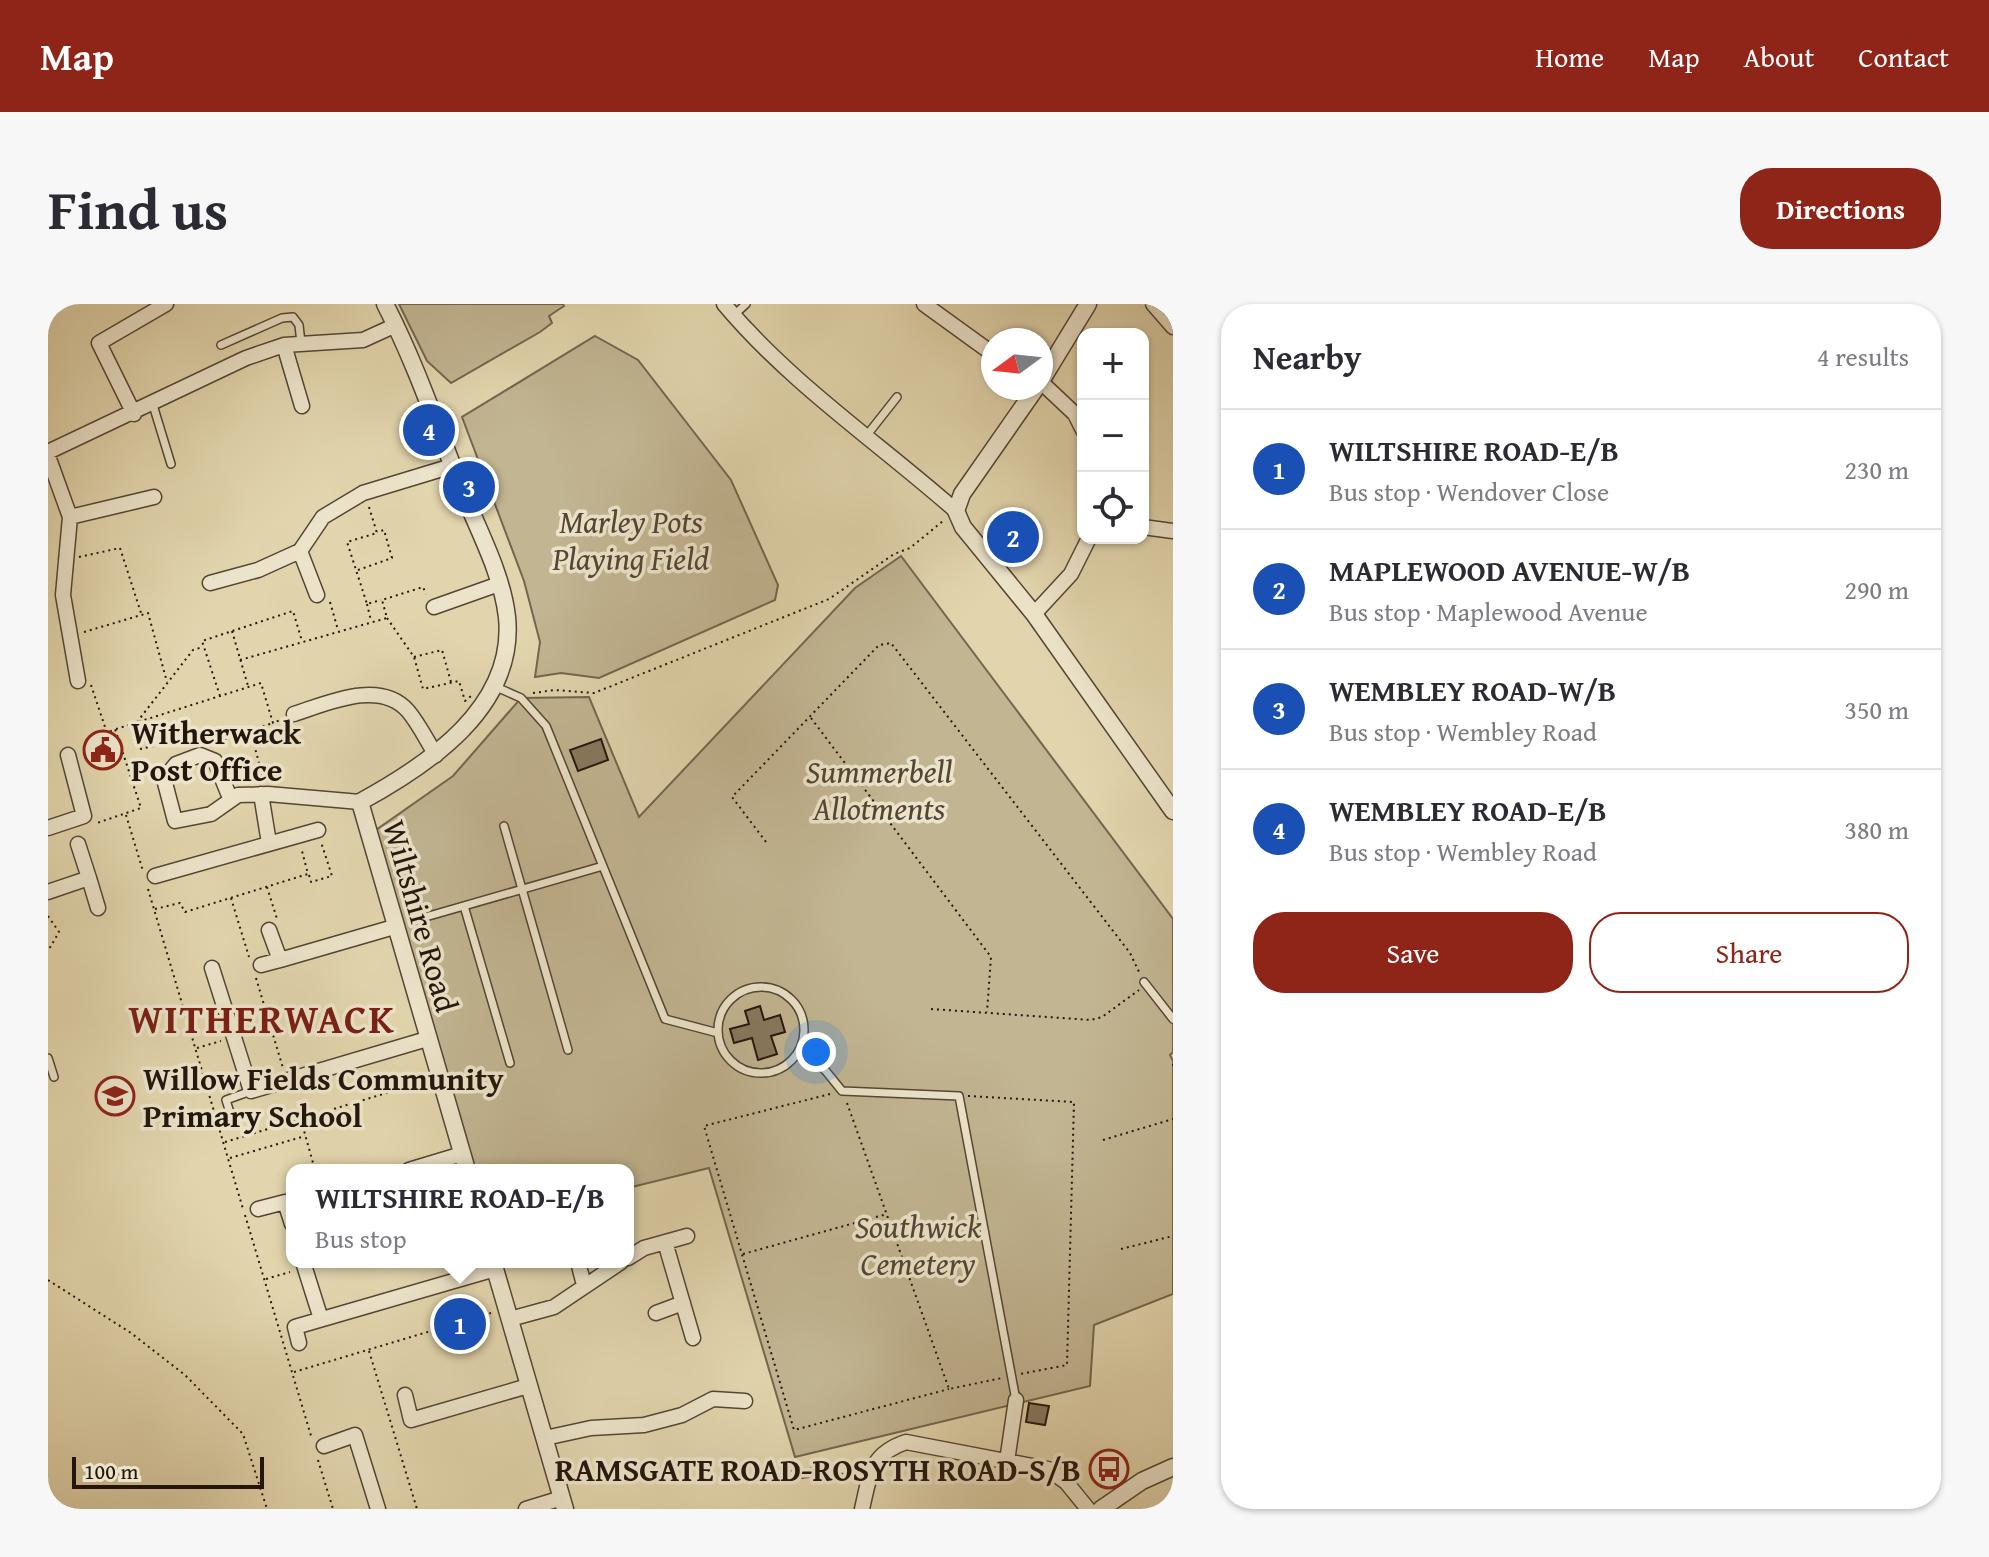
<!DOCTYPE html>
<html lang="en">
<head>
<meta charset="utf-8">
<style>
	:root { --surface:#fff; --page:#f7f7f7; --text:#2b2b33; --muted:#7c7c81; --line:#e1e1e2; --accent:#8f2418 }
	body { margin:0; font-family:"Gentium Book Plus",serif; background:var(--page); color:var(--text) }
	.controls { position:absolute; right:24px; top:24px; display:grid; overflow:hidden; border-radius:16px; box-shadow:0 2px 6px #0004 }
	.controls button { width:72px; height:72px; display:grid; place-items:center; padding:0; border:0; border-bottom:2px solid var(--line); background:var(--surface); color:var(--text); font:40px sans-serif }
	.compass { position:absolute; left:933px; top:24px; width:72px; height:72px; border-radius:50%; background:var(--surface); box-shadow:0 2px 6px #0004; rotate:255deg }
	.scale { position:absolute; left:24px; bottom:20px; width:192px; box-sizing:border-box; padding-left:8px; border:4px solid #24160d; border-top:0; font-size:22px; line-height:28px; white-space:nowrap; color:#24160d; -webkit-text-stroke:6px #ece4ca; paint-order:stroke }
	.you { position:absolute; left:768px; top:748px; width:28px; height:28px; margin:-20px; border:6px solid #fff; border-radius:50%; background:#1a73e8; box-shadow:0 0 0 12px #1a73e833 }
	.badge { display:grid; place-items:center; width:52px; height:52px; border-radius:50%; background:var(--accent); color:#fff; font-size:26px; font-weight:700 }
	.pin { position:absolute; translate:-50% -50%; border:4px solid #fff; box-shadow:0 2px 8px #0006 }
	.popup { position:absolute; left:238px; top:860px; width:348px; height:104px; box-sizing:border-box; display:grid; place-content:center; border-radius:16px; background:var(--surface); filter:drop-shadow(0 2px 6px #0005); font-size:26px; white-space:nowrap; color:var(--muted) }
	.popup b { font-size:30px; color:var(--text) }
	.popup::after { content:''; position:absolute; left:50%; top:100%; margin-left:-16px; border:16px solid transparent; border-top-color:var(--surface) }
	.list { margin:0; padding:0; list-style:none }
	h2 { display:flex; justify-content:space-between; align-items:center; height:104px; margin:0; padding:0 32px; font-size:34px }
	h2 small { font-size:26px; font-weight:400; color:var(--muted) }
	.list li { display:grid; grid-template-columns:52px 1fr auto; gap:24px; align-items:center; box-sizing:border-box; height:120px; padding:0 32px; border-top:2px solid var(--line) }
	.list b { display:block; font-size:30px; white-space:nowrap }
	.list p { margin:0; font-size:26px; white-space:nowrap; color:var(--muted) }
	.list em { font-size:26px; font-style:normal; color:var(--muted) }
	.actions { display:flex; gap:16px; padding:24px 32px }
	.actions a { flex:1; padding:18px 0; border:2px solid var(--accent); border-radius:32px; text-align:center; font-size:28px; color:var(--accent) }
	.actions .main { background:var(--accent); color:#fff }
	.icon { flex:none; width:44px; height:44px; fill:none; stroke:currentColor; stroke-width:2; stroke-linecap:round; stroke-linejoin:round }
	.map { position:relative; flex:none; width:1125px; height:1205px; overflow:hidden; border-radius:32px }
	header { display:flex; align-items:center; gap:48px; box-sizing:border-box; height:112px; padding:0 40px; background:var(--accent); color:#fff }
	header strong { font-size:38px }
	nav { display:flex; gap:44px; margin-inline-start:auto; font-size:28px }
	.intro { display:flex; align-items:center; justify-content:space-between; box-sizing:border-box; height:192px; padding:0 48px }
	h1 { margin:0; font-size:56px }
	.button { padding:20px 36px; border-radius:32px; background:var(--accent); color:#fff; font-size:28px; font-weight:700 }
	main { display:flex; gap:48px; padding:0 48px }
	aside { flex:1; background:var(--surface); border-radius:32px; box-shadow:0 2px 6px #0004 }
	.map>svg:first-child { display:block }
	.green { fill:#c2b592; stroke:#736650; stroke-width:2 }
	.building { fill:#877960; stroke:#24160d; stroke-width:2 }
	.lines { fill:none; stroke-linecap:round; stroke-linejoin:round }
	.service-casing { stroke:#544635; stroke-width:10 }
	.minor-casing { stroke:#544635; stroke-width:17 }
	.tertiary-casing { stroke:#544635; stroke-width:19 }
	.path { stroke:#24160d; stroke-width:2; stroke-dasharray:2 4; stroke-linecap:butt }
	.service { stroke:#ece4ca; stroke-width:7 }
	.minor { stroke:#ece4ca; stroke-width:14 }
	.tertiary { stroke:#ece4ca; stroke-width:16 }
	.labels { text-anchor:middle; dominant-baseline:central; stroke-width:7; stroke-linejoin:round; paint-order:stroke }
	.park-label { font-size:32px; font-style:italic; fill:#534635; stroke:#ece4ca }
	.poi-label { font-size:32px; font-weight:bold; fill:#24160d; stroke:#ece4ca; text-anchor:start }
	.street-label { font-size:32px; fill:#24160d; stroke:#ece4ca }
	.district-label { font-size:40px; font-weight:bold; letter-spacing:2px; fill:#7a1f14; stroke:#ece4ca }
</style>
</head>
<body>
<header>
<strong>Map</strong>
<nav><a>Home</a><a>Map</a><a>About</a><a>Contact</a></nav>
</header>
<div class="intro"><h1>Find us</h1><a class="button">Directions</a></div>
<main>
<div class="map">
<svg width="1125" height="1205" viewBox="0 0 1125 1205">
	<rect width="100%" height="100%" fill="#e2d5ad"/>
	<filter id="stains"><feTurbulence type="fractalNoise" baseFrequency=".0025" numOctaves="4"/><feColorMatrix values="0 0 0 0 .2 0 0 0 0 .09 0 0 0 0 .02 0 0 0 .5 -.17"/></filter>
	<radialGradient id="worn" r=".72"><stop offset=".6" stop-color="#630" stop-opacity="0"/><stop offset="1" stop-color="#630" stop-opacity=".3"/></radialGradient>
	<path class="green" d="M351,0h164l1,2 -15,10 3,7 -12,9 -89,51 -24,-22z
		M547,32l43,24 93,120 47,105 -3,15 -176,78 -38,-5 -26,4 5,-35 -16,-61 -62,-164z
		M853,252l272,363v133l-3,3 3,6v233l-79,31 -4,61 -295,71 -86,-289 -81,20v-18h-154l-98,-340 77,-54 68,-78 68,-1 50,120 216,-229z"/>
	<path class="building" d="M553,435l7,21 -30,11 -8,-21z
		M712,702l4,14 16,-5 5,17 -14,4 6,18 -19,6 -6,-22 -18,5 -4,-14 19,-5 -4,-13z
		M981,1099l20,3 -4,19 -19,-3z"/>
	<g class="lines">
		<defs>
			<path id="service" d="M686,11l12,-11
				M173,41l61,-27 11,-1 6,8 2,18
				M105,101l18,59
				M819,131l30,-38
				M446,382l27,12 25,28 119,293 53,14
				M456,522l64,224
				M416,602l46,157
				M374,614l181,-52
				M1096,678l29,37
				M670 726a43 43 0 1 1 86 0a43 43 0 1 1-86 0Z
				M751,748l26,18 17,21 117,5 57,304
				M0,754l6,19
				M185,818l-7,-22 25,-9
				M744,1171l50,-6 28,6"/>
			<path id="minor" d="M676,0c67,80 155,139 232,207
				M876,0l69,50
				M1105,0l20,23
				M236,41l18,61
				M993,78l34,32 8,16
				M86,110l-35,-71 67,-39
				M0,148l198,-94 38,-13 79,-5 33,-15
				M0,152l22,61 -7,78 15,86
				M22,213l84,-20
				M1095,223l30,4
				M252,247l17,44
				M162,279l48,-13 42,-19 23,-34 40,-24 89,-27
				M386,303l65,-23
				M986,310l37,-40 18,-36
				M246,410c34,-11 86,-35 114,-3 11,13 19,30 28,44
				M213,490l8,49
				M182,494l-15,-37 -15,-6 -24,9 -12,15 11,42 36,-7 27,-19 30,-1 92,8
				M0,524l36,-12 -16,-61
				M107,572l163,-46
				M41,574l9,30
				M0,588l41,-14 -11,-34
				M221,626l11,30 114,-33
				M213,661l19,-5
				M164,664l39,123 176,-52
				M361,866l53,-16
				M210,905l27,-7 7,22
				M617,938l28,96
				M580,954l16,-10 43,-12
				M255,958l18,57
				M530,958l6,23
				M608,1009l27,-10
				M462,1015l44,-12 67,-45
				M251,1039l-4,-16 200,-58
				M357,1091l6,25 117,-34
				M497,1134l46,-10 53,-3 38,-10 31,-16 32,2
				M276,1142l31,-11 23,74
				M959,1157l9,-61
				M478,1205l36,-11
				M814,1205c8,-34 8,-55 44,-67l142,27 18,13 22,27"/>
			<path id="tertiary" d="M337,0c30,58 51,120 75,181 16,41 42,87 47,132 9,90 -79,148 -147,185l107,368
				M993,77l47,-77
				M988,84l-74,106 -6,17 7,16 71,87 139,197
				M445,958l72,247
				M1053,1205l41,-28 31,-14"/>
		</defs>
		<use href="#service" class="service-casing"/>
		<use href="#minor" class="minor-casing"/>
		<use href="#tertiary" class="tertiary-casing"/>
		<path class="path" d="M321,203l8,26 -30,9 20,62 14,-4
			M31,253l41,-9 21,65
			M310,266l34,-12 -8,-28 -7,2
			M282,298l8,28
			M319,300l4,17
			M339,314l27,39 9,32 36,-8 6,20 6,-5
			M184,327l16,55
			M36,328l64,-19 19,69
			M366,353l28,-7 9,32
			M192,356l147,-42 -5,-18 41,-13 3,7
			M43,381l16,48 8,-4 26,79 -44,15
			M485,389l22,-3 39,3 235,-94 65,-45 16,-6 33,-27
			M172,392l-18,-55 91,-30 9,30
			M763,414l180,239 -4,55
			M89,418l56,-72 10,-3
			M83,422l10,23 69,-17 11,9 29,-11
			M68,425l145,-46 12,40 7,-3
			M216,477l-14,-51 23,-7
			M78,511l17,56
			M718,538l-34,-45 147,-152 12,-2 239,310 10,21
			M261,571l2,7 21,-6 -11,-34
			M219,583l10,32
			M100,585l95,320
			M183,594l18,59
			M107,605l25,-6 5,9 123,-38 -6,-23
			M0,612l11,16 -11,19
			M208,674l27,90
			M883,705l160,11 11,-3 37,-27
			M149,744l24,-7
			M1125,760v5
			M782,790l-126,32 90,304 155,-41
			M920,792l106,6 -7,263 -47,9
			M799,799l102,286 53,-11
			M253,816l14,50
			M1055,836l70,-21
			M177,838l201,-61
			M182,854l75,-22
			M197,911l67,224
			M1073,945l52,-13
			M695,950l144,-40
			M218,975l24,-7
			M0,976l83,53 54,42 58,59 24,75
			M321,1047l48,158
			M246,1068l197,-59
			M270,1156l15,49"/>
		<use href="#service" class="service"/>
		<use href="#minor" class="minor"/>
		<use href="#tertiary" class="tertiary"/>
	</g>
	<defs>
		<symbol id="civic-ring" viewBox="-11 -11 22 22"><circle r="9.5" fill="#ece4ca" stroke="#8f2418" stroke-width="1.5"/><path d="M-.6-6.5H3V-4.5H.6V-3L4-1V1h2V6H-6V1h2V-1L-.6-3ZM-1.2 2.5V6h2.4V2.5Z" fill="#8f2418"/></symbol>
		<symbol id="school-ring" viewBox="-11 -11 22 22"><circle r="9.5" fill="#ece4ca" stroke="#8f2418" stroke-width="1.5"/><path d="M0-5L7-2L0 1L-7-2ZM-4 1L0 2.5L4 1V4Q0 6-4 4Z" fill="#8f2418"/></symbol>
		<symbol id="bus-ring" viewBox="-11 -11 22 22"><circle r="9.5" fill="#ece4ca" stroke="#8f2418" stroke-width="1.5"/><path d="M-5-6H5V4H4V6H2V4H-2V6H-4V4H-5ZM-3.5-4V0h7V-4ZM-3.5 1.2v1.5H-2V1.2ZM2 1.2v1.5H3.5V1.2Z" fill="#8f2418"/></symbol>
	</defs>
	<g fill-rule="evenodd">
		<use href="#civic-ring" x="33" y="424" width="44" height="44"/>
		<use href="#school-ring" x="45" y="770" width="44" height="44"/>
		<use href="#bus-ring" x="1039" y="1143" width="44" height="44"/>
	</g>
	<g class="labels">
		<g class="park-label">
			<text x="583" y="217">Marley Pots<tspan x="583" dy="37">Playing Field</tspan></text>
			<text x="831" y="467">Summerbell<tspan x="831" dy="37">Allotments</tspan></text>
			<text x="870" y="922">Southwick<tspan x="870" dy="37">Cemetery</tspan></text>
		</g>
		<g class="poi-label">
			<text x="83" y="428">Witherwack<tspan x="83" dy="37">Post Office</tspan></text>
			<text x="95" y="774">Willow Fields Community<tspan x="95" dy="37">Primary School</tspan></text>
			<text x="1033" y="1165" text-anchor="end">RAMSGATE ROAD-ROSYTH ROAD-S/B</text>
		</g>
		<g class="street-label">
			<text transform="translate(373 612) rotate(74)">Wiltshire Road</text>
		</g>
		<g class="district-label">
			<text x="214" y="714">WITHERWACK</text>
		</g>
	</g>
	<rect width="100%" height="100%" filter="url(#stains)"/>
	<rect width="100%" height="100%" fill="url(#worn)"/>
</svg>
<div class="controls">
<button>+</button>
<button>−</button>
<button><svg class="icon" aria-label="locate" viewBox="0 0 24 24"><circle cx="12" cy="12" r="6"/><path d="M12 2v4M12 18v4M2 12h4M18 12h4"/></svg></button>
</div>
<svg class="compass" viewBox="-18 -18 36 36"><path d="M0-13l5 13h-10z" fill="#e53935"/><path d="M0 13l5-13h-10z" fill="#7c7c81"/></svg>
<div class="scale">100 m</div>
<div class="you"></div>
<div class="pin badge" style="left:412px;top:1020px;background:#1a4fb4">1</div>
<div class="popup"><b>WILTSHIRE ROAD-E/B</b>Bus stop</div>
<div class="pin badge" style="left:965px;top:233px;background:#1a4fb4">2</div>
<div class="pin badge" style="left:421px;top:183px;background:#1a4fb4">3</div>
<div class="pin badge" style="left:381px;top:126px;background:#1a4fb4">4</div>
</div>
<aside>
<h2>Nearby<small>4 results</small></h2>
<ul class="list">
<li><span class="badge" style="background:#1a4fb4">1</span><div><b>WILTSHIRE ROAD-E/B</b><p>Bus stop · Wendover Close</p></div><em>230 m</em></li>
<li><span class="badge" style="background:#1a4fb4">2</span><div><b>MAPLEWOOD AVENUE-W/B</b><p>Bus stop · Maplewood Avenue</p></div><em>290 m</em></li>
<li><span class="badge" style="background:#1a4fb4">3</span><div><b>WEMBLEY ROAD-W/B</b><p>Bus stop · Wembley Road</p></div><em>350 m</em></li>
<li><span class="badge" style="background:#1a4fb4">4</span><div><b>WEMBLEY ROAD-E/B</b><p>Bus stop · Wembley Road</p></div><em>380 m</em></li>
</ul>
<div class="actions"><a class="main">Save</a><a>Share</a></div>
</aside>
</main>
</body>
</html>
